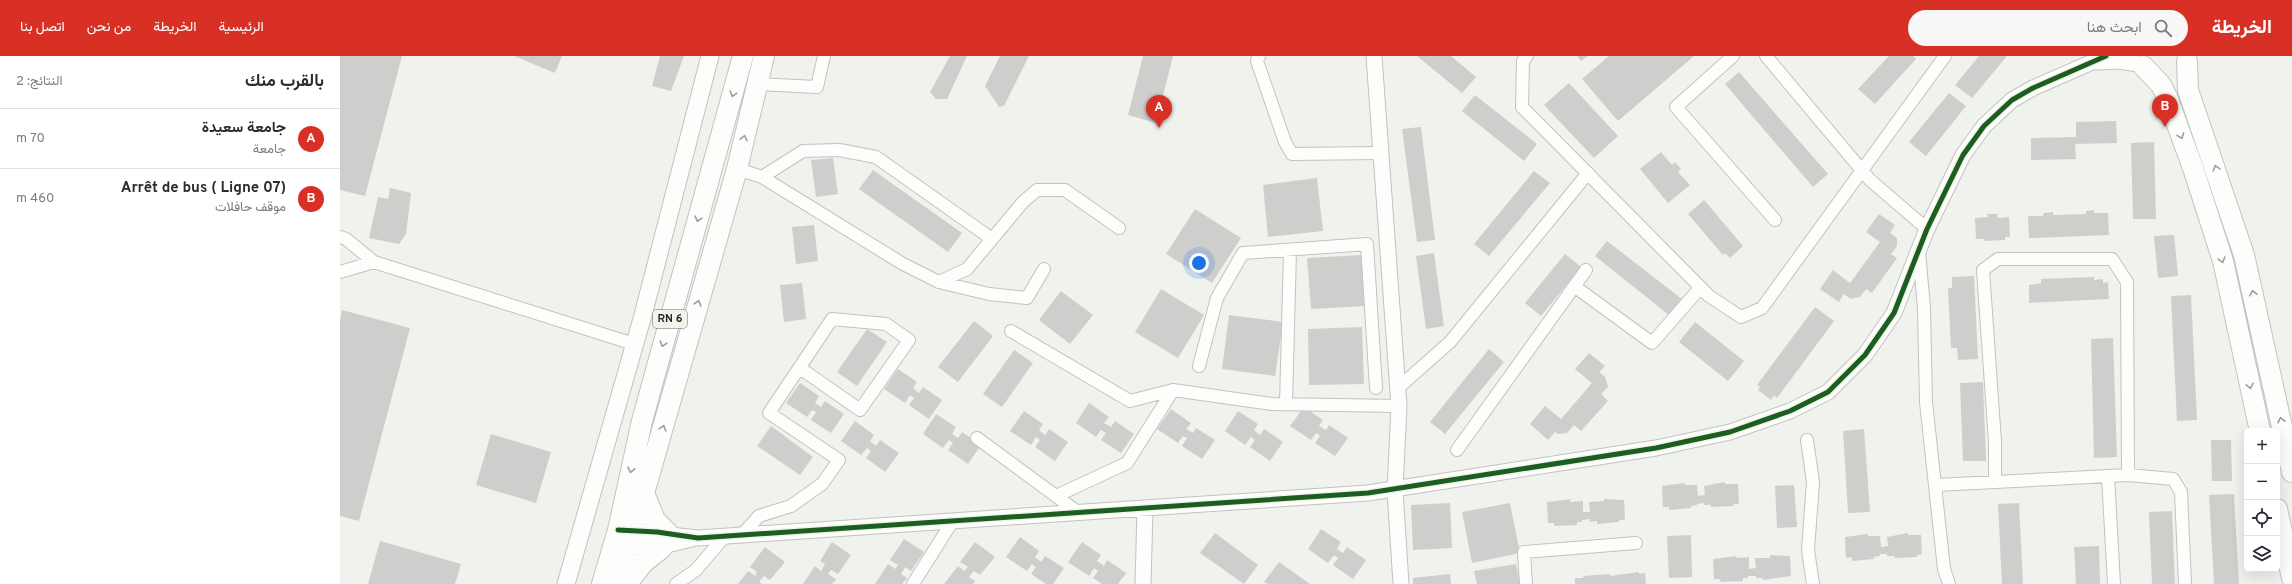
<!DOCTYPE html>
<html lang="ar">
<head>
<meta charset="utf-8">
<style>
	:root { --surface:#fff; --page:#f7f7f7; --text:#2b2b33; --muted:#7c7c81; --line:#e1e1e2; --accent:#d93025 }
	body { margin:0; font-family:Overpass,Vazirmatn,sans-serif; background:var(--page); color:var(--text); direction:rtl }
	.controls { position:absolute; right:12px; bottom:12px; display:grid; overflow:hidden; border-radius:6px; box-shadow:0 4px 16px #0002 }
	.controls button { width:36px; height:36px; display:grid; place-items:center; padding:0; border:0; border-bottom:1px solid var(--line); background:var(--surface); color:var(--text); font:20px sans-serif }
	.you { position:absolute; left:859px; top:207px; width:14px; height:14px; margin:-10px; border:3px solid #fff; border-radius:50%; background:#1a73e8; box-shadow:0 0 0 6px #1a73e833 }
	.badge { display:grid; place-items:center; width:26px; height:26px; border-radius:50%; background:var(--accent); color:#fff; font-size:13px; font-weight:700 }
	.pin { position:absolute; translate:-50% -33px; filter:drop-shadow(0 1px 2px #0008) }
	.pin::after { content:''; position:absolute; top:21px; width:14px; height:12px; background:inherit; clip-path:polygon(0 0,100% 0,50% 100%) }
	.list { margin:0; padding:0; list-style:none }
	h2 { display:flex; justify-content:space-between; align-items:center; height:52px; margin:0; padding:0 16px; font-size:17px }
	h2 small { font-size:13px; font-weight:400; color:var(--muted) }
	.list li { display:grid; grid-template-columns:26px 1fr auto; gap:12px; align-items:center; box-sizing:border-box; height:60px; padding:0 16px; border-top:1px solid var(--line) }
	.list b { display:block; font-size:15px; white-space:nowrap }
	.list p { margin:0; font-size:13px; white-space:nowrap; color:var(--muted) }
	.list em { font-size:13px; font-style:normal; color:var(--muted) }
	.icon { flex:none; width:22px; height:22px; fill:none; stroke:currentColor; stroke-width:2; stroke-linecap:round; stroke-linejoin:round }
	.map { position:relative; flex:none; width:1952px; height:528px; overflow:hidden; direction:ltr }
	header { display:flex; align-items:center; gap:24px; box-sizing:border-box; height:56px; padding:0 20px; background:var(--accent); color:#fff }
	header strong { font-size:19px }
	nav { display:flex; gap:22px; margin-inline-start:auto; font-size:14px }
	.search { width:280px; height:36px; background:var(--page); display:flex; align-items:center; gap:10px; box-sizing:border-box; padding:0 14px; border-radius:22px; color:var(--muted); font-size:15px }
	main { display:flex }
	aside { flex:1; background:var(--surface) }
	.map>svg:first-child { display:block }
	.building { fill:#cecfcc }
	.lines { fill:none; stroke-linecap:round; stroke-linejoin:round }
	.minor-casing { stroke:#c2c3c0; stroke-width:14 }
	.tertiary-casing { stroke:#c2c3c0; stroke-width:17 }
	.secondary-casing { stroke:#c2c3c0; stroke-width:19 }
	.primary-casing { stroke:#c2c3c0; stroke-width:22 }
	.minor { stroke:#fdfdfc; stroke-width:12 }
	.tertiary { stroke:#fdfdfc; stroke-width:15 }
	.secondary { stroke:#fdfdfc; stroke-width:17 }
	.primary { stroke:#fdfdfc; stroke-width:20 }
	.cycleway-casing { stroke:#f0f4eb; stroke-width:8 }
	.cycleway { stroke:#1b5e20; stroke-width:5 }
	.oneway { stroke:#9d9e9c }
	.labels { text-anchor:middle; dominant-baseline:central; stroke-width:3.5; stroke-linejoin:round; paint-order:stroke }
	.shield { fill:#f0f4eb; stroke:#646661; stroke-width:1 }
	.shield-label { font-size:11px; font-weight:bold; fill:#282926 }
</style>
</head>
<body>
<header>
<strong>الخريطة</strong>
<div class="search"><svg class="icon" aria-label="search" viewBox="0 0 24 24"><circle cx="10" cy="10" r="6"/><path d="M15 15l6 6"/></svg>ابحث هنا</div>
<nav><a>الرئيسية</a><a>الخريطة</a><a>من نحن</a><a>اتصل بنا</a></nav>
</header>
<main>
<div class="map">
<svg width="1952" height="528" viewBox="0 0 1952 528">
	<rect width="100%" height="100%" fill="#f0f2ed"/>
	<path class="building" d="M0,0h62l-37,140 -25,-6z
		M174,0h48l-7,17z
		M320,0h24l-13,35 -19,-5z
		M610,0h17l-20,43h-11l-6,-7z
		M660,0h29l-25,50 -5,1 -14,-21z
		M803,0h30l-17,67 -28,-8z
		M1077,0h34l25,21 -14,16z
		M1237,0h11l-7,5z
		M1269,0h85l-76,65 -36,-42z
		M1549,0h24l3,3 -41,45 -17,-15z
		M1639,0h28l-35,42 -17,-13z
		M1399,16l89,102 -15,13 -88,-103z
		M1229,27l49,53 -24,22 -50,-53z
		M1609,37l17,13 -40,50 -17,-14z
		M1135,39l62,49 -13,17 -62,-50z
		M1776,65l1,22 -42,1 1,15 -45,1v-22l45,-1v-15z
		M1081,71l14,113 -18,2 -15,-113z
		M1814,86l2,77h-23l-2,-76z
		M1321,96l11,13 3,-3 6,7 -3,3 12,13 -22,18 -28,-34z
		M493,102l5,36 -22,3 -5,-37z
		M533,114l89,63 -14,19 -89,-63z
		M1194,115l16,12 -61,73 -15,-12z
		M977,122l6,53 -55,6 -5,-52z
		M50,132l21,5 -5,41 -7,10 -30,-6 9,-41 10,2z
		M1364,144l39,46 -13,12 -5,-5 -2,2 -35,-41z
		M855,153l46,29 -29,45 -46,-29z
		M1754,154v3h14l1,22 -80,3 -1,-22h15l1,-3 9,-1v3l33,-1v-3z
		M1539,158l16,11 -5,8 7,5v8l-6,8 6,4 -25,35 -6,-4 -6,8 -9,2 -7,-5 -5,8 -19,-13 13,-19 17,13 30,-41 -14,-10z
		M1647,158h10l1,4 11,-1 1,20h-5v3l-21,1v-2h-8l-1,-21 13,-1z
		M474,169l4,36 -22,3 -4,-37z
		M1834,179l4,41 -20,2 -4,-42z
		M1267,185l75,58 -13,16 -74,-59z
		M1094,197l10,73 -18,3 -10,-73z
		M1225,198l16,13 -40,49 -16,-13z
		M1022,199l3,51 -54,3 -4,-51z
		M1634,220l4,83 -20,1 -1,-12h-6l-3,-60h4v-11z
		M1754,221v3l9,-1v4l5,-1 1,17 -80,4v-18l12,-2v-4z
		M462,227l4,36 -22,3 -4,-37z
		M821,233l43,26 -26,43 -43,-26z
		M721,235l32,24 -23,29 -31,-24z
		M1851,239l6,125 -20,1 -6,-125z
		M1475,251l19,14 -57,77 -3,-3 -3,5 -13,-10 2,-3 -3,-2z
		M2,254l68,18 -51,193 -19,-5v-197z
		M889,259l54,7 -8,54 -53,-7z
		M634,265l19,15 -35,46 -20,-15z
		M1355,266l49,39 -16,20 -49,-39z
		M1022,271l2,57 -55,1 -1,-56z
		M527,273l20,13 -30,44 -20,-14z
		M1773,282l4,119 -23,1 -3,-119z
		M1149,293l15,13 -59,72 -15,-12z
		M674,294l19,13 -31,44 -19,-13z
		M1249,297l16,13 -6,6 6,5 3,10 -7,7 7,7 -27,30 -7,-6 -7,8 -9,1 -3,-2 -7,8 -18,-16 15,-18 16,13 31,-36 -17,-14z
		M558,313l19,13 -4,6 6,5 4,-6 19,13 -13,19 -20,-14 5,-7 -4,-3 -5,8 -21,-14z
		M1643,326l3,79h-23l-3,-78z
		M460,327l19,13 -4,7 6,4 4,-6 19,13 -13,19 -20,-13 5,-8 -4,-2 -5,7 -21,-14z
		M749,347l20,14 -5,6 7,4 4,-6 19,13 -13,19 -20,-13 5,-7 -5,-3 -5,7 -20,-14z
		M964,351l19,13 -4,6 7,4 3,-5 19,13 -13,18 -20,-13 5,-7 -4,-3 -5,7 -21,-14z
		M831,353l20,14 -5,6 7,4 3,-5 19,12 -13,19 -20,-13 5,-8 -4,-2 -5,7 -21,-14z
		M684,355l19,13 -4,6 6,5 4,-6 19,13 -13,19 -20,-14 5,-7 -4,-3 -5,8 -21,-14z
		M898,355l20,13 -4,6 6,5 4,-6 19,13 -13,19 -20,-14 5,-7 -4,-3 -6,8 -20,-14z
		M596,358l20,13 -4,7 6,4 4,-6 19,13 -13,19 -20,-14 5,-7 -4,-3 -6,8 -20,-14z
		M515,365l19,14 -4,6 6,5 4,-6 19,13 -14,19 -19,-14 5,-7 -4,-3 -6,7 -20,-14z
		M431,370l42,31 -13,18 -43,-29z
		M1524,373l6,83 -22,1 -5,-82z
		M151,378l60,18 -15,51 -60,-18z
		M1871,384h20l1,41h-20z
		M1385,426v2h13l1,20h-6l1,2 -23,1v-2h-7v-2l-7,1v1l-6,1v2l-22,2v-3h-6l-1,-21 23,-3 -1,2h13l1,11 7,-1 -1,-9z
		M1454,429l3,42 -20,1 -2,-42z
		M1894,438l5,90h-25l-5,-89z
		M1231,443l-1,3 13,-1v11h7l-1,-10 15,-1v-2l20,1 1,20h-6v2l-22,2v-3l-7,1v-3l-8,1v2h-5v3l-23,1v-3h-6l-1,-21z
		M1110,447l2,45 -39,2 -2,-45z
		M1170,447l10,50 -48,10 -10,-51z
		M1679,447l4,81h-21l-4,-80z
		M1832,455l3,73h-23l-3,-72z
		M981,473l20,13 -4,7 6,4 4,-6 19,13 -13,19 -20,-14 5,-7 -4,-3 -6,8 -20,-14z
		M875,477l43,32 -14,19 -44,-31z
		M1568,477v2h13l1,19 -5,1v2l-22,1 -1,-2h-7v-2h-7v2l-6,1v2l-22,2v-4l-6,1 -1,-21 23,-3v2h12l1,11 7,-1 -1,-9z
		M1351,479l1,42 -23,1 -2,-42z
		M680,481l19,14 -4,6 6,5 4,-6 19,12 -11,16h-7l-15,-10 5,-7 -4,-3 -5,7 -21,-14z
		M564,483l20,13 -13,19 -6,-4 -4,7 6,4 -5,6h-27l13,-20 7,5 3,-4 -8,-5z
		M40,485l81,23 -6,20h-87z
		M492,486l19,13 -13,19 -7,-4 -3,4 8,5 -4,5h-29l12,-18 6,5 4,-7 -5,-3z
		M635,486l20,15 -15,18 -6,-4 -5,6 6,4 -2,3h-29l14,-18 6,5 4,-4 -8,-5z
		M742,486l19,13 -4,6 7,5 3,-6 19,13 -8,11h-16l-9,-6 5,-7 -4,-3 -5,8 -21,-14z
		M1759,490l1,38h-24l-2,-37z
		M425,491l20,15 -15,18 -6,-4 -5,6 3,2h-24l10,-13 7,5 2,-4 -7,-5z
		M1430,499l20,1 1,20 -28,4v-2h-7v-2h-8v2h-5v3l-22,1 -1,-3h-6l-1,-20 24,-3 -1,2 13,-1v12l7,-1 -1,-10h15z
		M939,506l31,22h-42l-4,-2z
		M1176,508l4,20h-43l-3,-13z
		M1299,516v2l6,-1 1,11h-71v-6h9l-1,-2 27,-2v2z
		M1110,518l1,10h-38v-6z"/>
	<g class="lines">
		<defs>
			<path id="minor" d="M919,0l-2,5 28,81 7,12 89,-1
				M1187,0l-4,5 -1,46 187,189 32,21 21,-9 183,-252
				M1393,0l-57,51 99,113
				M1426,0l104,124 57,49
				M417,28l60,3 7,-31
				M397,113l25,8 141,87 36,18 50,12 38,4 17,-29
				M422,121l41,-26 36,-1 37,7 116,82
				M0,181l6,2 28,23
				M1579,196l5,56 2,94 18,167 5,15
				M0,216l34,-10 260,82
				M599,226l28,-13 56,-67 14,-12h28l54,38
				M1234,230l78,57 48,-55
				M671,275l119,70 43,-11
				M859,310l18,-68 26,-45 124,-9 9,144
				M1058,332l52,-46 138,-169
				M946,348l4,-153
				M637,382l102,75
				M1467,384l6,42 -5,68 5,34
				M1117,394l129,-180
				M1768,420l6,108
				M1655,426v-40l-12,-172 15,-11h114l15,23 1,193
				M1596,429l192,-10 45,4 8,13 4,92
				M716,440l71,-33 46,-73 99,14 127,2
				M402,479l17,-19 32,-10 31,-22 17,-24 -70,-47 63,-94 54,5 23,16 -49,70 -60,-42
				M336,528l20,-14 29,-34
				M573,528l39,-62
				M1186,528l-2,-32 112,-9"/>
			<path id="tertiary" d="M1034,0l25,350 -4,84 6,94
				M1757,6l21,-1 21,3
				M283,474l75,8 670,-45 288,-45 74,-16 60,-21 38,-19 37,-37 29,-42 33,-84 36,-74 21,-29 28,-26 21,-12 73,-32
				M280,489l34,3 38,-9
				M803,528l2,-75"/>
			<path id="secondary" d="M226,528l77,-269 67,-259"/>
			<path id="primary" d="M1847,5l1,29 56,165 48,217
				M1803,10l18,19 6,12 26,71 30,93 37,170
				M304,437l11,27 13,13
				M1937,453l15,69
				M262,528l16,-54 24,-109 101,-365
				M278,528l119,-415 27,-113
				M287,528l16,-21 19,-15"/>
		</defs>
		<use href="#minor" class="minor-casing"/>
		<use href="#tertiary" class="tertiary-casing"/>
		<use href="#secondary" class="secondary-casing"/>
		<use href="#primary" class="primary-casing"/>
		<use href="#minor" class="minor"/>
		<use href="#tertiary" class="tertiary"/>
		<use href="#secondary" class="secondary"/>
		<use href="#primary" class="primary"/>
		<defs>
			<path id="cycleway" d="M278,474l39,2 41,6 670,-45 288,-45 74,-16 60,-21 38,-19 37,-37 29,-42 33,-84 36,-74 21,-29 28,-26 21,-12 73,-32"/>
		</defs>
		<use href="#cycleway" class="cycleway-casing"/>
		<use href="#cycleway" class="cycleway"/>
	</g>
	<defs><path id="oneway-chevron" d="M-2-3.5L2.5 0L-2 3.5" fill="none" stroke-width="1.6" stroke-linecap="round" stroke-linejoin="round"/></defs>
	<g class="oneway">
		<use href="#oneway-chevron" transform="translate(393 38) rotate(106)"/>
		<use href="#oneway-chevron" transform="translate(1841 80) rotate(70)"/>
		<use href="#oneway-chevron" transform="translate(404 82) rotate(-77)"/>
		<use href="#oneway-chevron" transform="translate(1876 112) rotate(-108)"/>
		<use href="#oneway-chevron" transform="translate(358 163) rotate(106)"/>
		<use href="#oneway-chevron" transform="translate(1882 204) rotate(74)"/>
		<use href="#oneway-chevron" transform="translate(1913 237) rotate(-103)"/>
		<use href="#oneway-chevron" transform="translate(358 247) rotate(-74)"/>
		<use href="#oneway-chevron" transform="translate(323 288) rotate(106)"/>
		<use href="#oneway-chevron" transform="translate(1910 330) rotate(78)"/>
		<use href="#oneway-chevron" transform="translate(1941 364) rotate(-102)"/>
		<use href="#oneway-chevron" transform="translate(323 372) rotate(-74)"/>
		<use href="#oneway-chevron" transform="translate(291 414) rotate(102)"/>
	</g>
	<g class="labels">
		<rect class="shield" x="313" y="254" width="34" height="18" rx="3"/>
		<g class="shield-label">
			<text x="330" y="263">RN 6</text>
		</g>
	</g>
</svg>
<div class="controls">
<button>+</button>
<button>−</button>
<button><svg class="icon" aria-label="locate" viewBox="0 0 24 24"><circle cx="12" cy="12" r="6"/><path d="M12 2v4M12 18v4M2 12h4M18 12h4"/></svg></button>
<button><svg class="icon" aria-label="layers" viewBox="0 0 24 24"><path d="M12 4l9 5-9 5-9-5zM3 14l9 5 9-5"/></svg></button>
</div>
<div class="you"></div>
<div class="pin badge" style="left:819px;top:72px">A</div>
<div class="pin badge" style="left:1825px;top:71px">B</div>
</div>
<aside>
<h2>بالقرب منك<small>النتائج: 2</small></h2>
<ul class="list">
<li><span class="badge">A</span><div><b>جامعة سعيدة</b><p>جامعة</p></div><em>70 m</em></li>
<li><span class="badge">B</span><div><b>Arrêt de bus ( Ligne 07)</b><p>موقف حافلات</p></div><em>460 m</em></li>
</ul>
</aside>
</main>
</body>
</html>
